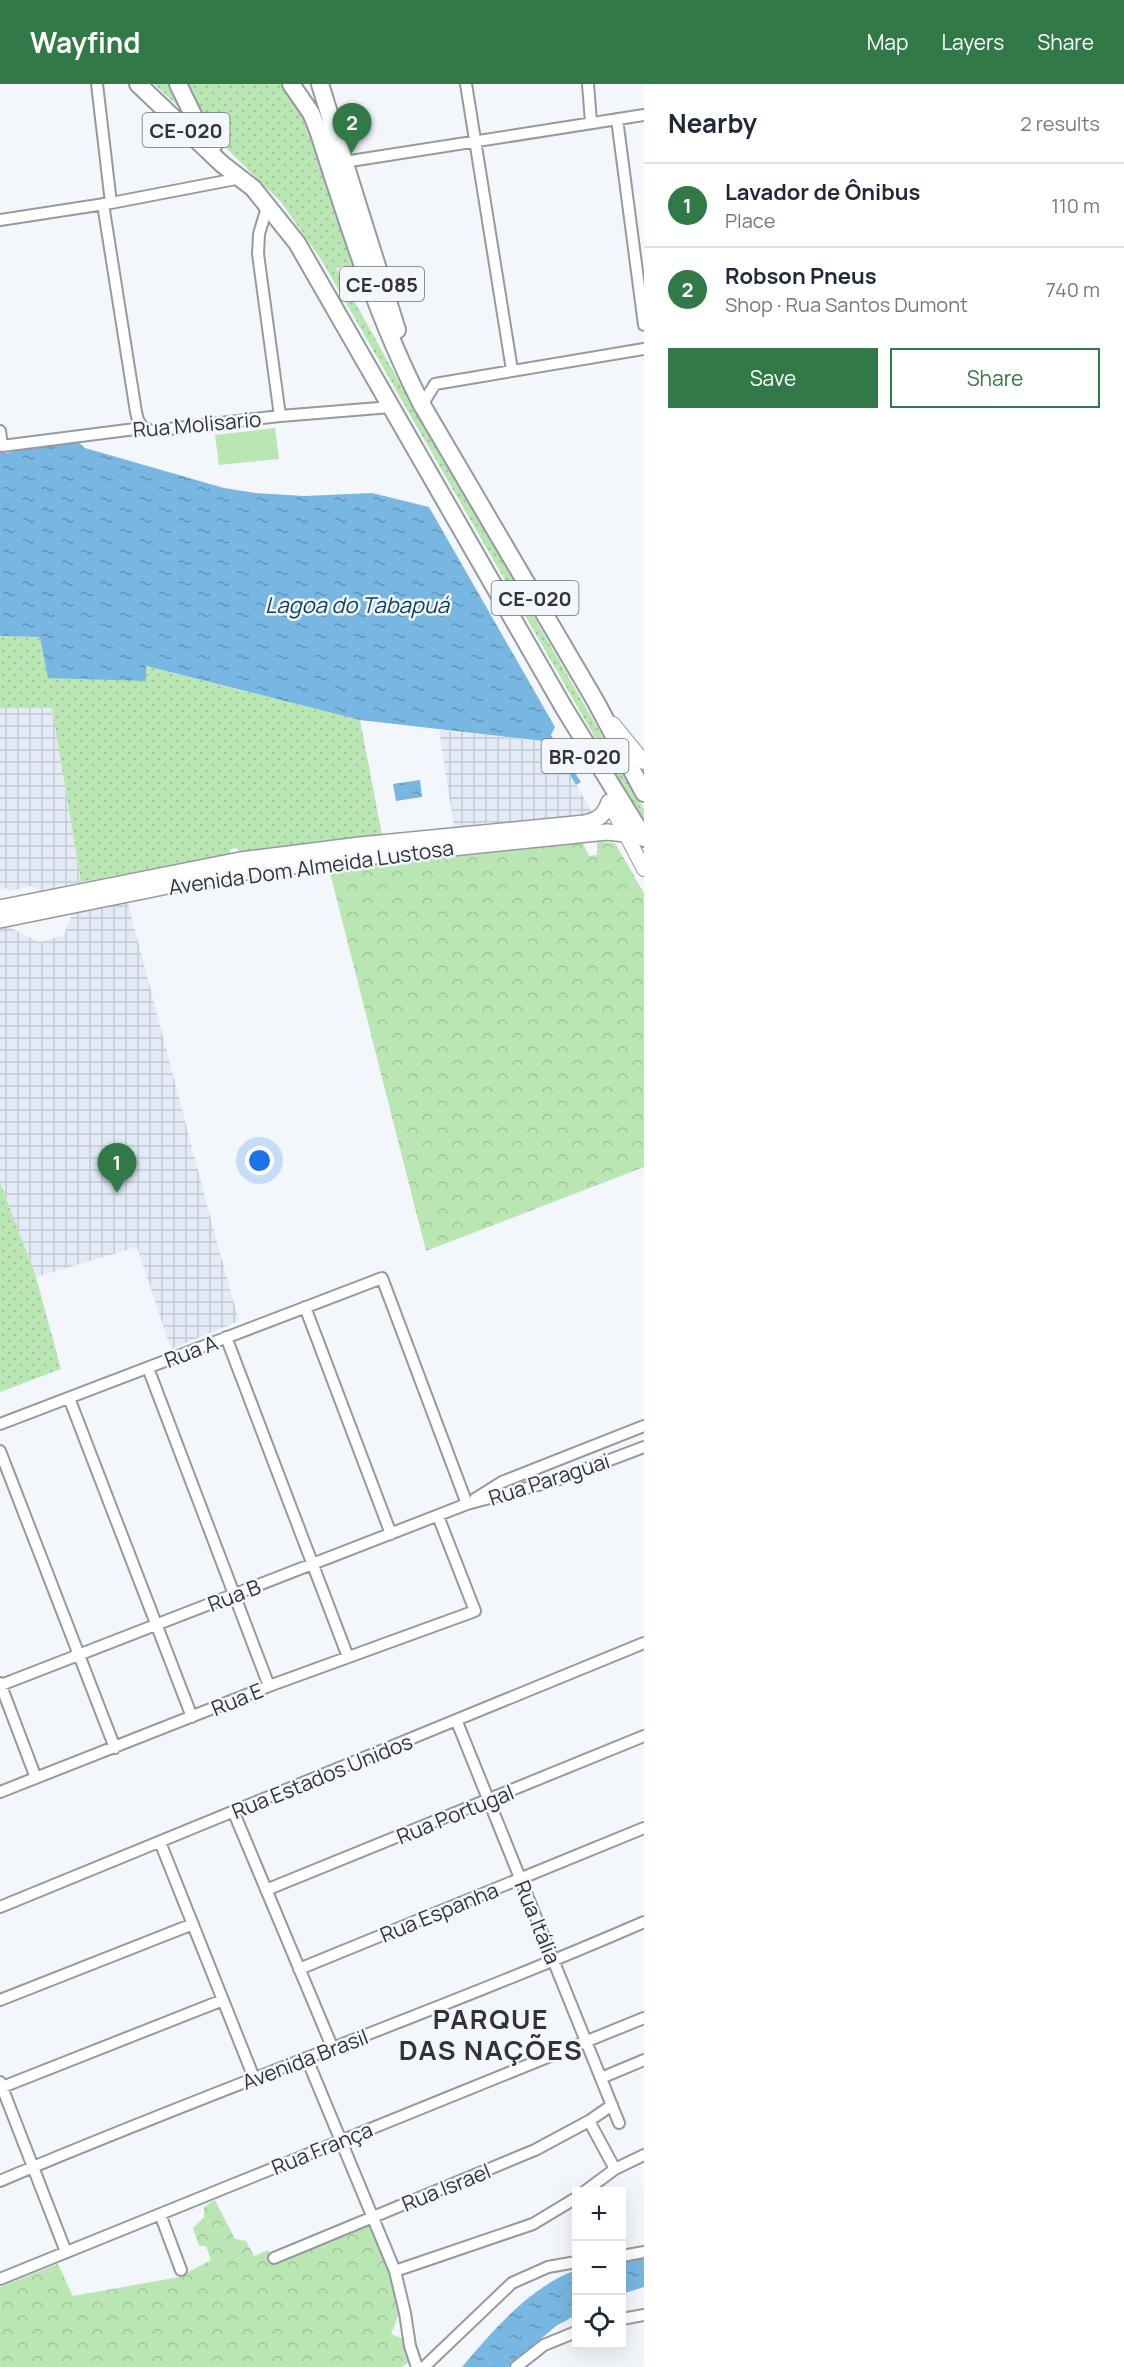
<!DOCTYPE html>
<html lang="en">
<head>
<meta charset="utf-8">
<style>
	:root { --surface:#fff; --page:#f2f2f3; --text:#1f2937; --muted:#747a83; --line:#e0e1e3; --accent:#317a47 }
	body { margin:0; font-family:Manrope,sans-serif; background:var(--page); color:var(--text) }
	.controls { position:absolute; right:18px; bottom:18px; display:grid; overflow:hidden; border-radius:0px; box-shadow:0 6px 24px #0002 }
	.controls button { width:54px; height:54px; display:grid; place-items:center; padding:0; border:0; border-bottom:2px solid var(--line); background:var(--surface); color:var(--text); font:30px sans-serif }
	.you { position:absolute; left:260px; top:1077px; width:21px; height:21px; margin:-15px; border:4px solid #fff; border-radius:50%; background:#1a73e8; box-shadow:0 0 0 9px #1a73e833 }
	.badge { display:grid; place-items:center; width:39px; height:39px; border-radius:50%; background:var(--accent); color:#fff; font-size:20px; font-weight:700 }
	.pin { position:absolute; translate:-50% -50px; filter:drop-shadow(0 2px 3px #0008) }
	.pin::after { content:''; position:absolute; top:32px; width:21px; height:18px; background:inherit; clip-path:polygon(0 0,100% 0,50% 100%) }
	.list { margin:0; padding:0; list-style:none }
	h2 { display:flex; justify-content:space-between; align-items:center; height:78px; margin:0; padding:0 24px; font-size:26px }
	h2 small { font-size:20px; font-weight:400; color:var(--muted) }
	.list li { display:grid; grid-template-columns:39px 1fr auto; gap:18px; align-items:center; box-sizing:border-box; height:84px; padding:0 24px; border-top:2px solid var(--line) }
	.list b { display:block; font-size:22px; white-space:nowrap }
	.list p { margin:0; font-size:20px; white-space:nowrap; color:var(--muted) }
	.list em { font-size:20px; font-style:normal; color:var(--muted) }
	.actions { display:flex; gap:12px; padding:18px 24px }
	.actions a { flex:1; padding:14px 0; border:2px solid var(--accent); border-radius:0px; text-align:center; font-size:21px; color:var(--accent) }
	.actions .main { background:var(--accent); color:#fff }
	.icon { flex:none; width:33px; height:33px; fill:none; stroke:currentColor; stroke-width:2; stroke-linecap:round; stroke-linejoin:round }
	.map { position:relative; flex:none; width:644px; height:2283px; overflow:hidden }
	header { display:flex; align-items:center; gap:36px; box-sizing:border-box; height:84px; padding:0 30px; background:var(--accent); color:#fff }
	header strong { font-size:28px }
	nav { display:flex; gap:33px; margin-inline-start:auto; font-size:21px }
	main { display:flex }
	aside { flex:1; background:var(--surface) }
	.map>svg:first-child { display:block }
	.industrial { fill:url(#industrial-grid) }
	.grass { fill:url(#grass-dots) }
	.forest { fill:url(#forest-crowns) }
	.park { fill:#b9e6b3 }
	.water { fill:url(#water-ripples) }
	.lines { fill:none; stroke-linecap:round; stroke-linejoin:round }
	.minor-casing { stroke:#96999e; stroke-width:14 }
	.secondary-casing { stroke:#96999e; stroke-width:16 }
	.primary-casing { stroke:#96999e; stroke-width:18 }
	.trunk-casing { stroke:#96999e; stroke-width:20 }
	.minor { stroke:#fff; stroke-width:10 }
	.secondary { stroke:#fff; stroke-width:14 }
	.primary { stroke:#fff; stroke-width:15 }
	.trunk { stroke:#fff; stroke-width:16 }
	.labels { text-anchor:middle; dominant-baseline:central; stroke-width:5; stroke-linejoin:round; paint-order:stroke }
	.shield { fill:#f3f7fc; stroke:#6c6e71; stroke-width:1.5 }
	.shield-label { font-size:20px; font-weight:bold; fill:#323336 }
	.street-label { font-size:21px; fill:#323336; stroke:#f3f7fc }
	.water-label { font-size:22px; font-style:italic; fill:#0e415d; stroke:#f3f7fc }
	.district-label { font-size:27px; font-weight:bold; letter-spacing:1.5px; fill:#323336; stroke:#f3f7fc }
</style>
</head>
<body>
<header>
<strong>Wayfind</strong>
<nav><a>Map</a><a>Layers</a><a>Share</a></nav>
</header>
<main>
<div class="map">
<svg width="644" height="2283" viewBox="0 0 644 2283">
	<defs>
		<pattern id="industrial-grid" width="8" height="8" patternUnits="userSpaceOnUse" patternTransform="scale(1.5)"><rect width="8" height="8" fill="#e3ebf7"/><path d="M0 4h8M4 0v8" fill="none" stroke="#c3cad4"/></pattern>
		<pattern id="grass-dots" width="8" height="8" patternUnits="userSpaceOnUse" patternTransform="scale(1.5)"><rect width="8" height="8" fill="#b9e6b3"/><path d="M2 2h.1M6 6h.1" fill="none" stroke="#a0c69b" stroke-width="1.8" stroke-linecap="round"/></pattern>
		<pattern id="forest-crowns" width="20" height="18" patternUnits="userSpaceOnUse" patternTransform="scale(1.5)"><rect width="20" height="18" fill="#b9e6b3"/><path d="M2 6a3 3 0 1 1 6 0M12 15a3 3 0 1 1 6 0" fill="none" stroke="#a0c69b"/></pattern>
		<pattern id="water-ripples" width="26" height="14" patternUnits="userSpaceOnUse" patternTransform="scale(1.5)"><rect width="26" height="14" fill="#78b7e1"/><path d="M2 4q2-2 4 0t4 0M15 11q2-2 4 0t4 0" fill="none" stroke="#6395b7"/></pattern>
	</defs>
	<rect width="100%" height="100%" fill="#f3f7fc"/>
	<path class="industrial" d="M52,623l29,175 -43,9 -6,-5 -24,5 -2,-3 -6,1v-181z
		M439,646l113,12 41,72 -97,10 -6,-2 -36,6z
		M128,819l84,321 27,97 -68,28 -34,-102 -101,30 -36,-95v-253l9,-2 30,15 25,-7 8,-21z"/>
	<path class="grass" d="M154,0h18l8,24z
		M185,0h98l24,37 59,173 -10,-7 -13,-21 -7,2 64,115 244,426v14l-322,-562 -41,-59 -63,-62 -15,-19z
		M0,552l40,1 106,44 -1,-15 215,54 22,115 -142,17 -3,-4 -6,1 -2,5 -148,28 -29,-174h-52z
		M0,1098l36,95 25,92 -61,23z"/>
	<path class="forest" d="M597,757l18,2 29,50v274l-218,84 -97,-382 254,-26 6,13 8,-1z
		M215,2116l20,39 11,2 8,15 14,-6 8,13 94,-38 18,40 13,43 -10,26 13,5 7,22 -10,6h-401v-80l58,-23 15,32 106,-19 32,-17 -5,-14h-7l-6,-18 11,-11v-10z"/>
	<path class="park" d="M275,344l4,31 -60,6 -4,-30z"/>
	<path class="water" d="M78,358l7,6 139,40 31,5 49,3 68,-3 57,14 126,220 -4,8 30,47 -5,3 -24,-43 -192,-22 -214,-54v15l-98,-3 -8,-41 -40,-1v-184l7,1 39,-9z
		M420,696l2,17 -26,4 -3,-17z
		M644,2174v29l-22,7v-33z
		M576,2186v45l-20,11 -48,41h-46c30,-36 69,-81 114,-97z"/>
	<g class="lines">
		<defs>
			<path id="minor" d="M97,0l14,119
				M466,0l46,286
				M588,0l3,38
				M617,35l27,206
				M344,78l300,-47
				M103,120l33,208 2,8 5,8
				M268,120l-9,30 -1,20 22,162
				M0,136l111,-17 130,-25
				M422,321l13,-21 209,-35
				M0,347l2,15 141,-18 9,3 128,-15 111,-9
				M305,1223l86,227
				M226,1253l122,320
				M148,1284l121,318
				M69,1314l123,319
				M0,1340l382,-146 85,226
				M0,1367l115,297
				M475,1415l27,-17 142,-56
				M0,1599l36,95
				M1,1601l466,-181 90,-24 87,-33
				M457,1638l162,401
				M0,1708l269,-106 206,-75 -37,-95
				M234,1729l99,236
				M160,1758l94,236
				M266,1806l378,-154
				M0,1823l644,-264
				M299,1885l345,-141
				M0,1916l193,-76
				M307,1975l88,212 10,42 5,33 7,21
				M601,1994l43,-18
				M0,1998l66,170
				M0,2004l223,-88
				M589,2037l26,48
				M0,2097c213,-91 432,-167 644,-259
				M584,2108l31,-23 29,-14
				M160,2130l21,56
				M622,2172l22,-4
				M274,2174l261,-108 54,-29 23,-16
				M395,2187l138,-47 43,-26
				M0,2195l644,-261
				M622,2235l22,-4
				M424,2283l88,-84 36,-16 28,-5
				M516,2283l28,-22 32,-13"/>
			<path id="secondary" d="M613,640l31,38
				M609,718l35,67"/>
			<path id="primary" d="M0,824l240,-48 120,-15 225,-22c14,-4 19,-7 24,-21
				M0,836l222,-45 124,-16 261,-27 18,2"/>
			<path id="trunk" d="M138,0l84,80 31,24 44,55 267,465 80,130
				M178,0l19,39 17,21
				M291,0l20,29 7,17c30,94 59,187 104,275l174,297 48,91
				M320,0l77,246"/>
		</defs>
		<use href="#minor" class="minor-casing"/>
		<use href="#secondary" class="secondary-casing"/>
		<use href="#primary" class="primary-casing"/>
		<use href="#trunk" class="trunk-casing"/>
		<use href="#minor" class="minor"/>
		<use href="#secondary" class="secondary"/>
		<use href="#primary" class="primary"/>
		<use href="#trunk" class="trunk"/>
	</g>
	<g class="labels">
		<g class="shield">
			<rect x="142.5" y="29" width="87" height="34" rx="4.5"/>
			<rect x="340" y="183" width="84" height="34" rx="4.5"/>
			<rect x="491.5" y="497" width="87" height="34" rx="4.5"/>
			<rect x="541.5" y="655" width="87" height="34" rx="4.5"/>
		</g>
		<g class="shield-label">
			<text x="186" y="46">CE-020</text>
			<text x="382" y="200">CE-085</text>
			<text x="535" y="514">CE-020</text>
			<text x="585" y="672">BR-020</text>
		</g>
		<g class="street-label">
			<text transform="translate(197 340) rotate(-5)">Rua Molisario</text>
			<text transform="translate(311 783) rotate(-8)">Avenida Dom Almeida Lustosa</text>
			<text transform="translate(191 1267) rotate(-21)">Rua A</text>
			<text transform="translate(549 1395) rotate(-18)">Rua Paraguai</text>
			<text transform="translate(234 1511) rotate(-21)">Rua B</text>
			<text transform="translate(237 1615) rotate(-22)">Rua E</text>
			<text transform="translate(322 1692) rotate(-22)">Rua Estados Unidos</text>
			<text transform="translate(455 1730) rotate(-22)">Rua Portugal</text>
			<text transform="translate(439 1828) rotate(-22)">Rua Espanha</text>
			<text transform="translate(538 1838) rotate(68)">Rua Itália</text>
			<text transform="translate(305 1975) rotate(-21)">Avenida Brasil</text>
			<text transform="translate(322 2064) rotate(-22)">Rua França</text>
			<text transform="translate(446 2103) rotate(-22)">Rua Israel</text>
		</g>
		<g class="water-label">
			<text x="357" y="521">Lagoa do Tabapuá</text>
		</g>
		<g class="district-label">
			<text x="491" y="1934">PARQUE<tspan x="491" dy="31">DAS NAÇÕES</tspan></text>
		</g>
	</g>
</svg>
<div class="controls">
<button>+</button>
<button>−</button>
<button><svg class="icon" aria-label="locate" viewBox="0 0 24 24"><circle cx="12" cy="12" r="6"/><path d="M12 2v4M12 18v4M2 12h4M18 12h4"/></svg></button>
</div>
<div class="you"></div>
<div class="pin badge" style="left:117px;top:1109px">1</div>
<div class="pin badge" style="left:352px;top:69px">2</div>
</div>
<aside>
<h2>Nearby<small>2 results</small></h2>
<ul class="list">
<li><span class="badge">1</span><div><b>Lavador de Ônibus</b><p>Place</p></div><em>110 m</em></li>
<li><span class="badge">2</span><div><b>Robson Pneus</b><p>Shop · Rua Santos Dumont</p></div><em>740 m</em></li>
</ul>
<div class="actions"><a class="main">Save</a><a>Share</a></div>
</aside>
</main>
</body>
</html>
